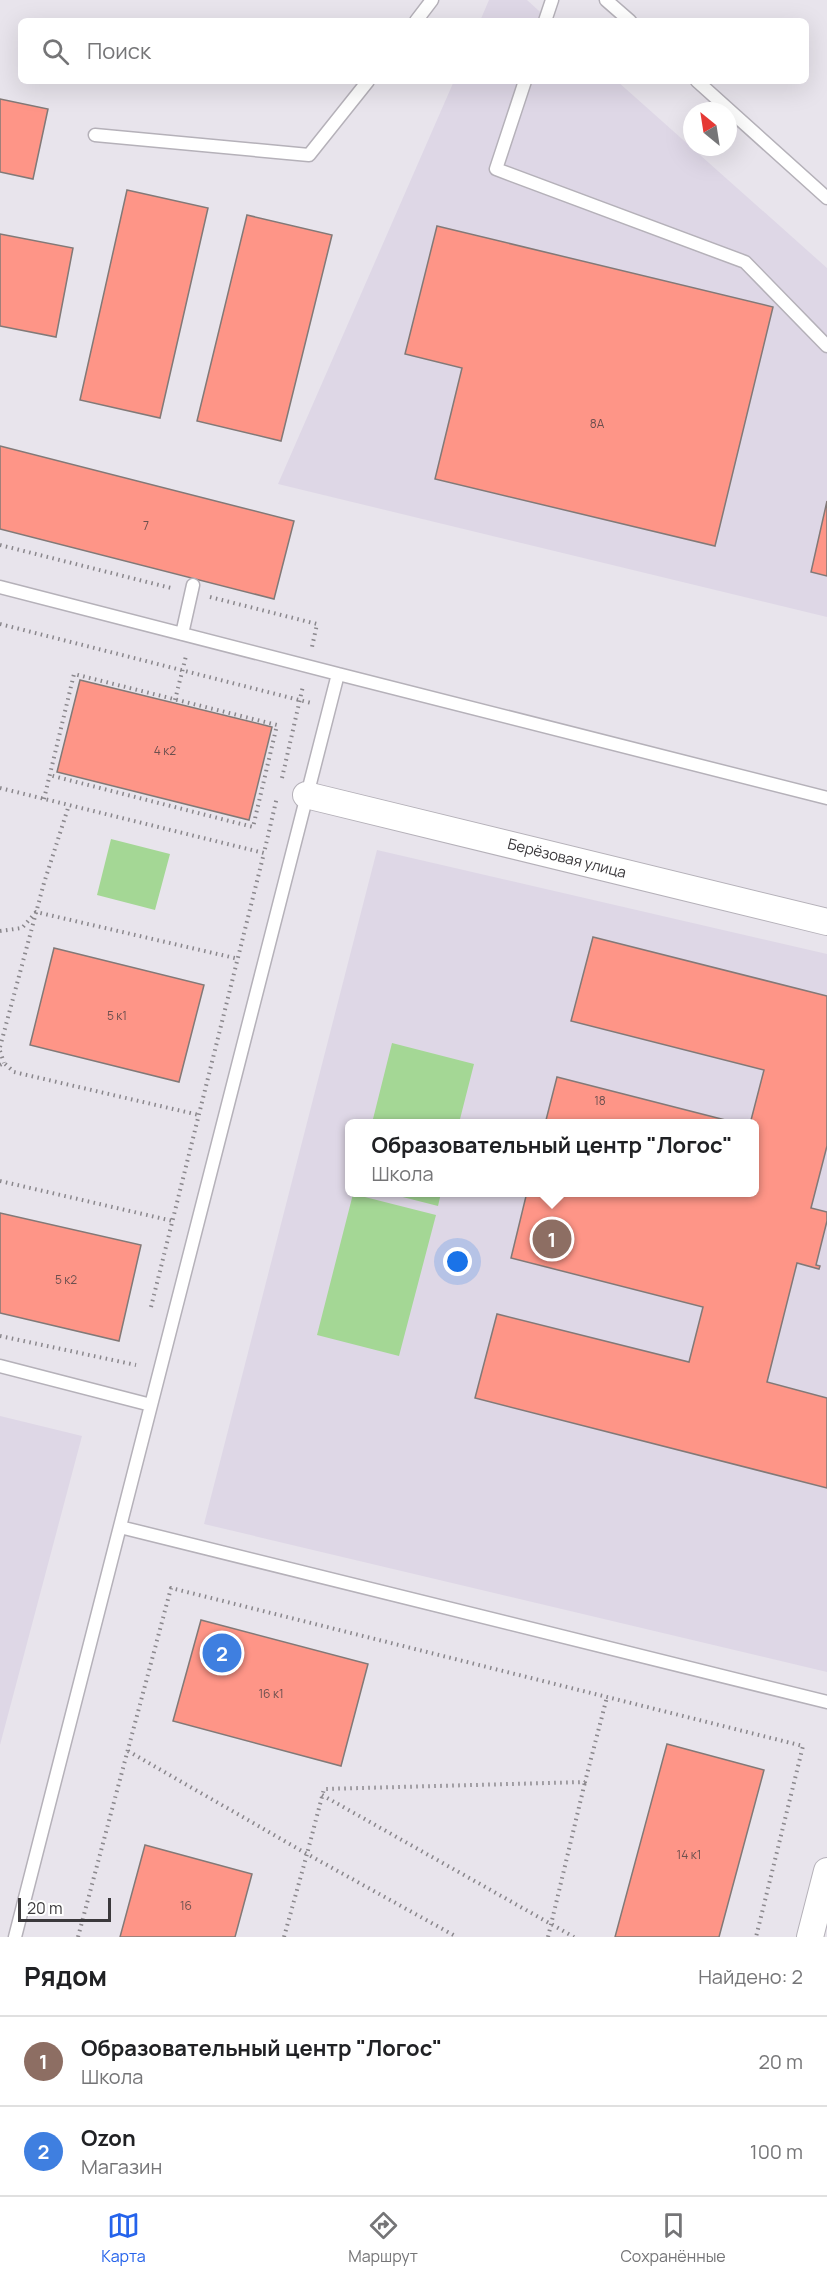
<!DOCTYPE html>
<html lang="ru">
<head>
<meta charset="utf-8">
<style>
	:root { --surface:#fff; --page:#f2f2f2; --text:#202124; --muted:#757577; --line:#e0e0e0; --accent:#2563eb }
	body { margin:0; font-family:Manrope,sans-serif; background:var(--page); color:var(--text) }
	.compass { position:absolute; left:683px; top:102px; width:54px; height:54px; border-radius:50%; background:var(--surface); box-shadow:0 6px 24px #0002; rotate:330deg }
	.scale { position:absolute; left:18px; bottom:15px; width:93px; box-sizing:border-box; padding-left:6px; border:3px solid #3b393c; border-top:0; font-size:16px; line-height:21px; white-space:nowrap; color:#3b393c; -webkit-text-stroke:4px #fff; paint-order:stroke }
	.you { position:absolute; left:458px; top:1262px; width:21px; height:21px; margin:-15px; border:4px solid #fff; border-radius:50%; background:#1a73e8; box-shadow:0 0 0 9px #1a73e833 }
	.badge { display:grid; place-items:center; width:39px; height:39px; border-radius:50%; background:var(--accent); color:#fff; font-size:20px; font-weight:700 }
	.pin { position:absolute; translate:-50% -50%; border:3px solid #fff; box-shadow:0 2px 6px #0006 }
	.popup { position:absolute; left:345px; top:1119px; width:414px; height:78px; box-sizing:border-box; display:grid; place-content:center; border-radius:9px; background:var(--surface); filter:drop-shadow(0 2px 4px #0005); font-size:20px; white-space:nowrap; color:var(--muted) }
	.popup b { font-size:22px; color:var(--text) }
	.popup::after { content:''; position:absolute; left:50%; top:100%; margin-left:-12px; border:12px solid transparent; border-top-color:var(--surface) }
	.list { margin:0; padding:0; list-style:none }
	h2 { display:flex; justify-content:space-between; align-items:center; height:78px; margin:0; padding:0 24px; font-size:26px }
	h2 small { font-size:20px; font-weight:400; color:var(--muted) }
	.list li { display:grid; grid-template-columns:39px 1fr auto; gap:18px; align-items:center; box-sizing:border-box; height:90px; padding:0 24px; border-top:2px solid var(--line) }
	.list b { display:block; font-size:22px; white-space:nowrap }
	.list p { margin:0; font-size:20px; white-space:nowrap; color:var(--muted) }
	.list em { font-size:20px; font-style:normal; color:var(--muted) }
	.icon { flex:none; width:33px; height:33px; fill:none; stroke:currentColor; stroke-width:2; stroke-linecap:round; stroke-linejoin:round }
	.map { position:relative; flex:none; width:827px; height:1937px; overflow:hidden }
	.search { position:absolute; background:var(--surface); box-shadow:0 6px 24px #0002; left:18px; right:18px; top:18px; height:66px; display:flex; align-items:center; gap:15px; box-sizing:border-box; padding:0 21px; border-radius:9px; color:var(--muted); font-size:22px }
	.sheet { height:258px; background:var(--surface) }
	nav { display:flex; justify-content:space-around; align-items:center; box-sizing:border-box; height:84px; border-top:2px solid var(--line); background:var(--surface); font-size:16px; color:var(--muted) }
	nav a { display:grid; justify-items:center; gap:3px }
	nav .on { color:var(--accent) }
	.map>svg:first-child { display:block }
	.built { fill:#ded7e6; fill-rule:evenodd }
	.green { fill:#a4d795 }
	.building { fill:#fe9587; stroke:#827977; stroke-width:1.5 }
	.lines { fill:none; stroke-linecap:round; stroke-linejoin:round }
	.lane-casing { stroke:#b5b1b9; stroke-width:15 }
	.street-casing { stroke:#b5b1b9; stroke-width:28 }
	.path { stroke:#8a878c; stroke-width:4; stroke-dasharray:1.5 4.5; stroke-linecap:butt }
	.lane { stroke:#fff; stroke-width:12 }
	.street { stroke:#fff; stroke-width:26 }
	.labels { text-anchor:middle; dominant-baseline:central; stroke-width:4.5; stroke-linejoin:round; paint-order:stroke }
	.number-label { font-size:12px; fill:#6c504f }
	.street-label { font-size:15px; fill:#3b393c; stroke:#fff }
</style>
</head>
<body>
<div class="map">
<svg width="827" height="1937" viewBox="0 0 827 1937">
	<rect width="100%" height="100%" fill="#e8e4ec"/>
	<path class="built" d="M489,0h38l23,21h-70z
		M454,81h163l210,187v349l-549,-133z
		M377,850l450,104v718l-623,-148zM350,1124h404v68h-404z
		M0,1416l82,20 -82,309z"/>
	<path class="green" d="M111,839l59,15 -15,56 -58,-15z
		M392,1043l82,21 -15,59h-87z
		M387,1193h54l-3,13z
		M353,1194l83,21 -37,141 -82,-21z"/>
	<path class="building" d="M0,99l48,10 -15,70 -33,-7z
		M127,190l81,18 -48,210 -80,-18z
		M247,215l85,20 -51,206 -84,-20z
		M437,226l336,81 -58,239 -280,-67 27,-111 -57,-14z
		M0,234l73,14 -17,89 -56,-11z
		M0,446l294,75 -20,78 -274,-70z
		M827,501v75l-16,-4z
		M80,680l192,47 -23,93 -192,-48z
		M593,937l234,59v150l-16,62 16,4v9l-11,44 4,1 -1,3 -22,-6 -30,119 60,16v90l-352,-90 22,-84 192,48 14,-55 -192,-49 16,-66h227v-68h-4l14,-54 -193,-49z
		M54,948l150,37 -25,97 -149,-37z
		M557,1077l184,47h-196z
		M0,1213l141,32 -22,96 -119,-28z
		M201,1620l167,44 -27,102 -168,-45z
		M667,1744l97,26 -45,167h-104z
		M145,1845l107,29 -17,63h-115z"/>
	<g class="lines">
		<defs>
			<path id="lane" d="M606,0l24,21
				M416,21l16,-21
				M545,21l7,-21
				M525,81l-29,88 249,93 82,84
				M697,81l130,117
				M95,135l214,20 59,-74
				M0,587l338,87 -323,1263
				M182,634l11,-49
				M338,674l489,124
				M0,1366l151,39
				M120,1527l707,175"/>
			<path id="street" d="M306,795l521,127
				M810,1937l17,-66"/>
		</defs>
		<use href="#lane" class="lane-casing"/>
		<use href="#street" class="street-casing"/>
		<path class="path" d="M0,545l171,43
			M210,597l107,27 -5,23
			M0,624l311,79
			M175,700l11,-44
			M282,778l21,-92
			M0,788l264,65 13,-56
			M44,799l30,-125 203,51 -24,102 -204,-52
			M0,931l22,-3 14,-16 203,47
			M0,1047l44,-164 25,-78
			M0,1051l4,12
			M0,1065l4,-2 10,9 185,43
			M0,1181l173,40
			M151,1307l113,-454
			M0,1336l136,29
			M128,1751l179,103 17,-65 261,-7 22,-85
			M322,1795l252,142
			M78,1937l93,-349 632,158 -47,191
			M284,1937l23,-83 150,83
			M548,1937l37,-155"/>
		<use href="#lane" class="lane"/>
		<use href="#street" class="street"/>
	</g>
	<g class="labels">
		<g class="number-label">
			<text x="597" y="423">8А</text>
			<text x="146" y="525">7</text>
			<text x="165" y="750">4 к2</text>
			<text x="117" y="1015">5 к1</text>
			<text x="600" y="1100">18</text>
			<text x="66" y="1279">5 к2</text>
			<text x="271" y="1693">16 к1</text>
			<text x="689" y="1854">14 к1</text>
			<text x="186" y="1905">16</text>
		</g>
		<g class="street-label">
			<text transform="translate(567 858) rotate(14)">Берёзовая улица</text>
		</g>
	</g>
</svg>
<svg class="compass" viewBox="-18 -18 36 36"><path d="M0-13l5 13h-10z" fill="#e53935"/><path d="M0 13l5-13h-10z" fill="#757577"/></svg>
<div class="scale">20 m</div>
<div class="you"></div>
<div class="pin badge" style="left:552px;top:1239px;background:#8d6e63">1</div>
<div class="popup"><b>Образовательный центр &quot;Логос&quot;</b>Школа</div>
<div class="pin badge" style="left:222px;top:1653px;background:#3f7fe0">2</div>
<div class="search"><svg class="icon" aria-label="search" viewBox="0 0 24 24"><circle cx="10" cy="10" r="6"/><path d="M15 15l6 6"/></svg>Поиск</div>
</div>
<section class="sheet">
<h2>Рядом<small>Найдено: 2</small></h2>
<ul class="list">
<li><span class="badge" style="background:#8d6e63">1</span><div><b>Образовательный центр &quot;Логос&quot;</b><p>Школа</p></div><em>20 m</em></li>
<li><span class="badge" style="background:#3f7fe0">2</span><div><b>Ozon</b><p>Магазин</p></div><em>100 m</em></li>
</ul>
</section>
<nav>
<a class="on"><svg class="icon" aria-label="map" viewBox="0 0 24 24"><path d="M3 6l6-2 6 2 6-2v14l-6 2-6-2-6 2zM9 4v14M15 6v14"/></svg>Карта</a>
<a><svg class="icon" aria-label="directions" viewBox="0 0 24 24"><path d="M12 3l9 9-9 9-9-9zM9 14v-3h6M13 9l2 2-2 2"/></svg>Маршрут</a>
<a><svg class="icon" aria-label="saved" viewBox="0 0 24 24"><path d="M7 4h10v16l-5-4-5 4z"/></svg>Сохранённые</a>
</nav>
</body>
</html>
